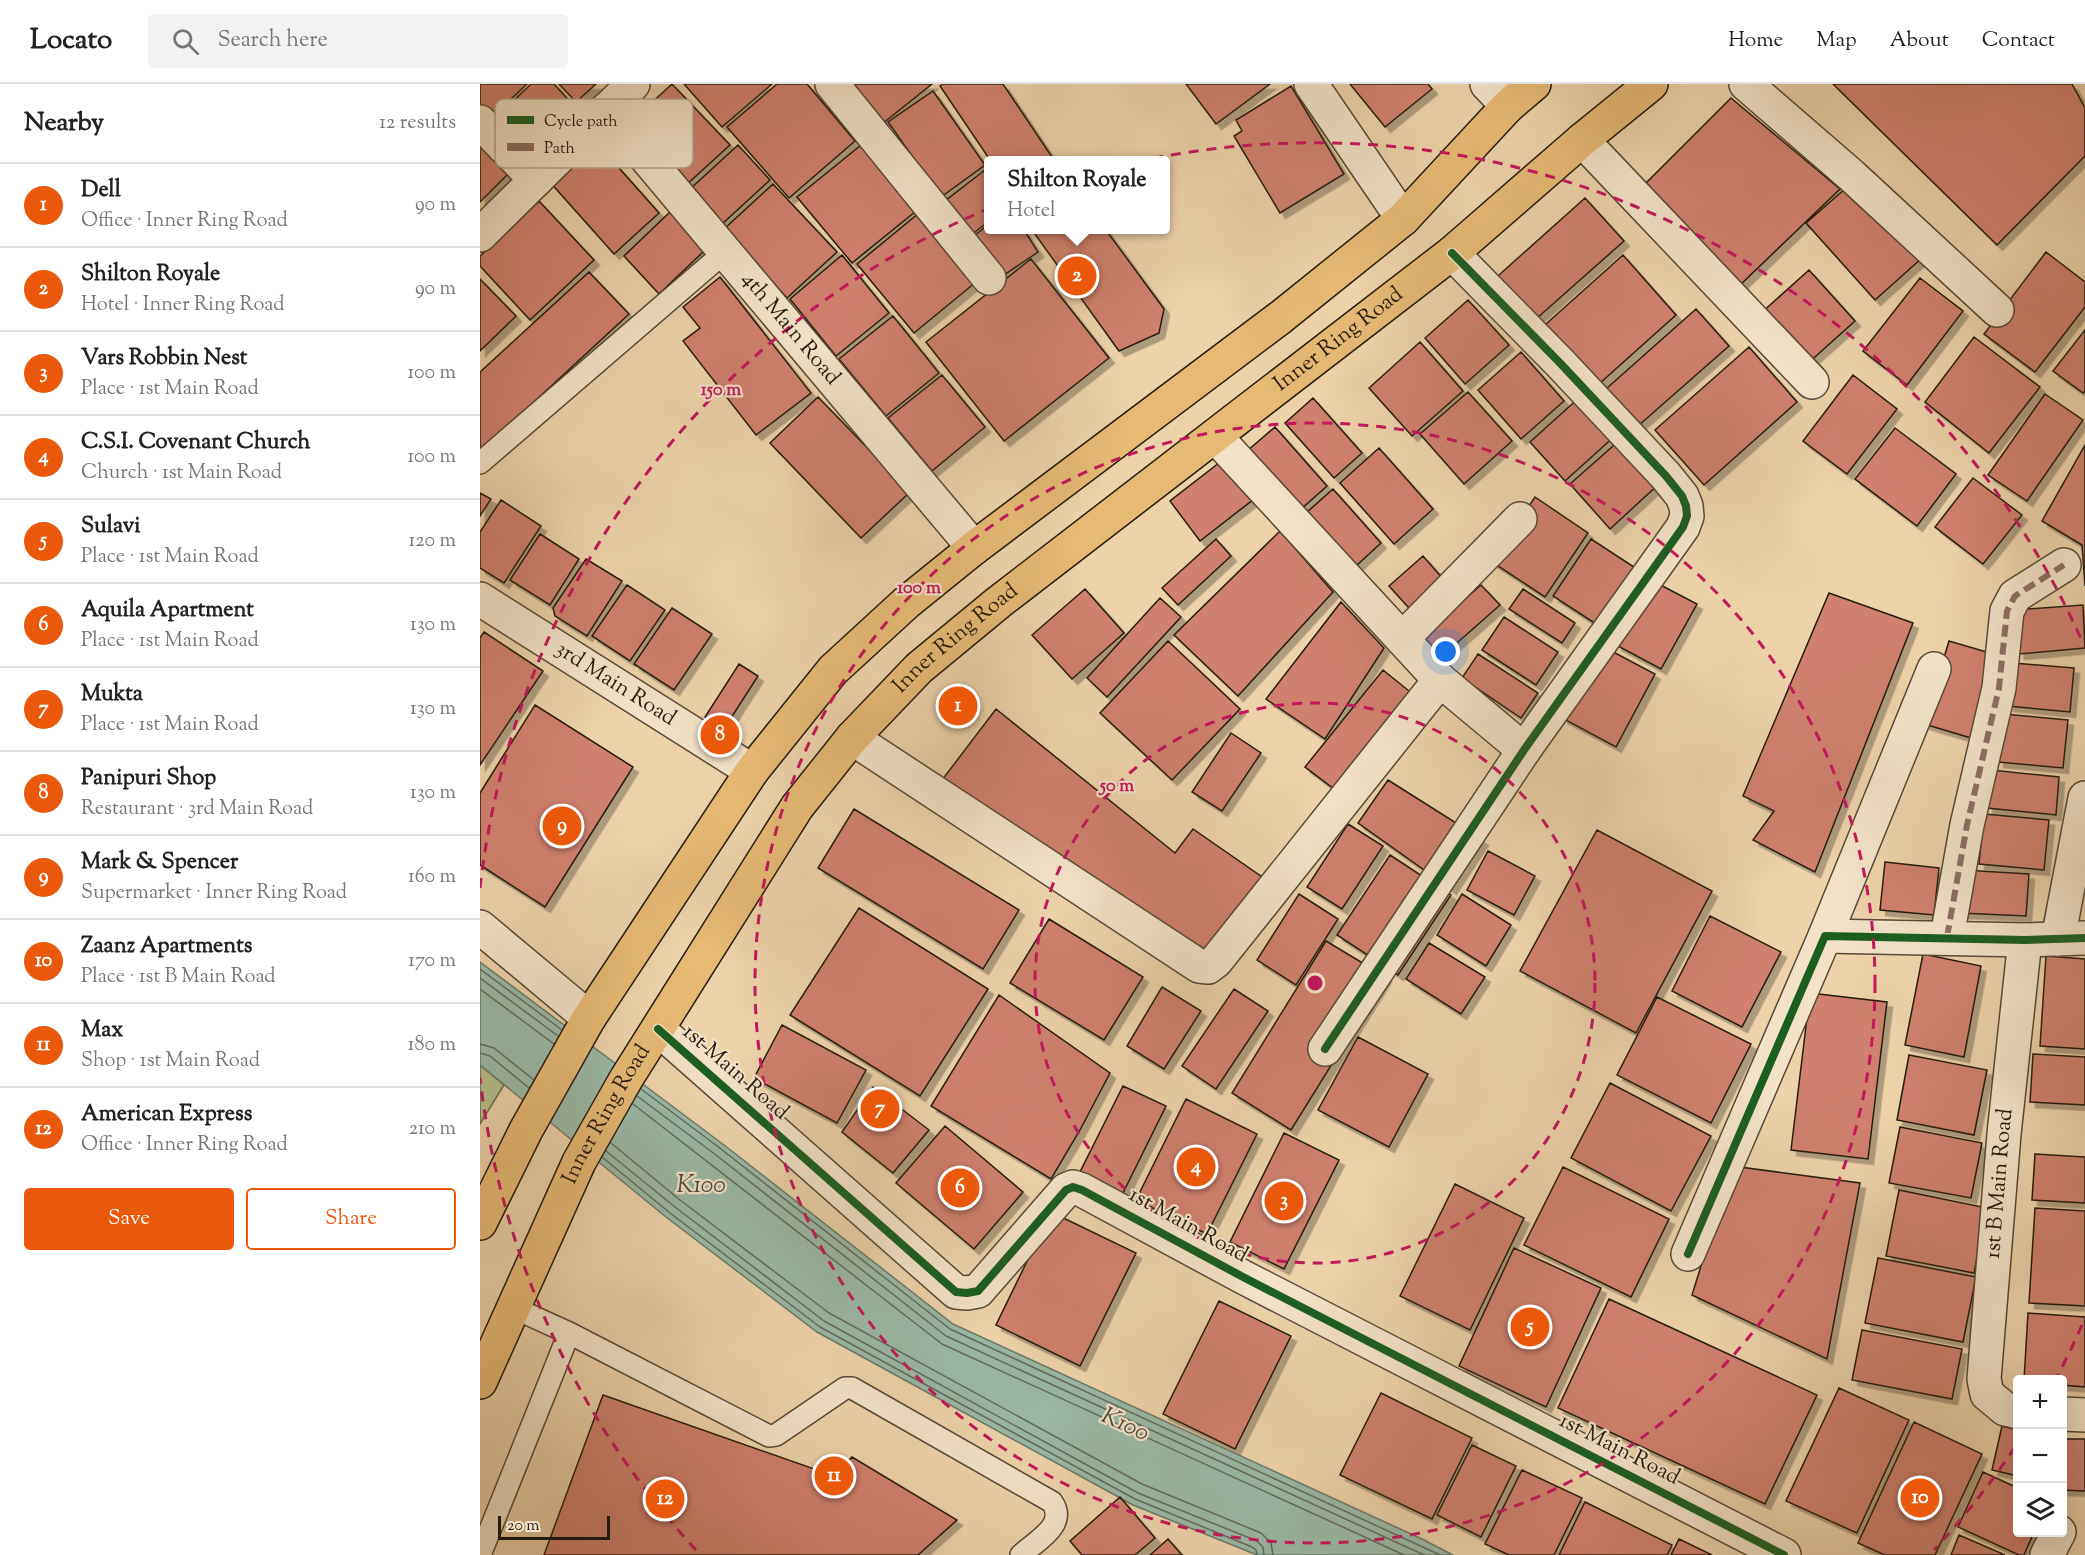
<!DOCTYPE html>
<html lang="en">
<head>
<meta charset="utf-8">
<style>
	:root { --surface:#fff; --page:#f2f2f2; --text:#222; --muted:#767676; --line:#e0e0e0; --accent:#ea580c }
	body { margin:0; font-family:"Sorts Mill Goudy",serif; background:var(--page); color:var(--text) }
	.controls { position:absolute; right:18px; bottom:18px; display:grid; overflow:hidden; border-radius:6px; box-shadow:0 6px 24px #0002 }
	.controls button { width:54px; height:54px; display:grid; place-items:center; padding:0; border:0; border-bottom:2px solid var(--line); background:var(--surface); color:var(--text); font:30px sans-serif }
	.scale { position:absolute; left:18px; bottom:15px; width:112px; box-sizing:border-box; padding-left:6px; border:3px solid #251b0f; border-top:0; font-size:16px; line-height:21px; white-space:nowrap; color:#251b0f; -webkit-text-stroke:4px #f3e2c8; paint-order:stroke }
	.you { position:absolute; left:966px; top:568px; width:21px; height:21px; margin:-15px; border:4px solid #fff; border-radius:50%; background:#1a73e8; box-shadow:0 0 0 9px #1a73e833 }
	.badge { display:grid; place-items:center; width:39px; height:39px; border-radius:50%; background:var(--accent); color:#fff; font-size:20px; font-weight:700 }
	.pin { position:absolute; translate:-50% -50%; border:3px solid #fff; box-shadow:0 2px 6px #0006 }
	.popup { position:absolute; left:504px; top:72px; width:186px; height:78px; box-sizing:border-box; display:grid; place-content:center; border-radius:6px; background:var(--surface); filter:drop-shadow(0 2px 4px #0005); font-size:20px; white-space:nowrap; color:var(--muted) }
	.popup b { font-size:22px; color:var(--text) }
	.popup::after { content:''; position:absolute; left:50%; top:100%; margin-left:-12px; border:12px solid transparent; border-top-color:var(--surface) }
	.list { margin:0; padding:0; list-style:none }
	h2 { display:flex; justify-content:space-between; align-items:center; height:78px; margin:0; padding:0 24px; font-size:26px }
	h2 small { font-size:20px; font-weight:400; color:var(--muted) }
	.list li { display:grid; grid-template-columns:39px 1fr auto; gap:18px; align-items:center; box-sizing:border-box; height:84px; padding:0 24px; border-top:2px solid var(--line) }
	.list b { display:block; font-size:22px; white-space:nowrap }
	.list p { margin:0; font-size:20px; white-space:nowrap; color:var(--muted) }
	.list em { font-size:20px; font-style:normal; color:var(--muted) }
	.actions { display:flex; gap:12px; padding:18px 24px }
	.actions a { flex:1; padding:14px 0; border:2px solid var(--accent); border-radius:6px; text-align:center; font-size:21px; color:var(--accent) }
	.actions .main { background:var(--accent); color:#fff }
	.icon { flex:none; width:33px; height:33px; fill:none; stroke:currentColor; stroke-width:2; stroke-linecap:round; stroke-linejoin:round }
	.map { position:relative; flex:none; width:1605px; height:1471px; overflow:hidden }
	header { display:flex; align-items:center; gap:36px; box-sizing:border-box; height:84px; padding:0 30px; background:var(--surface); border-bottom:2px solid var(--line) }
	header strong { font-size:28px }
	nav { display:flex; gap:33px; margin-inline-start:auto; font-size:21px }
	.search { width:420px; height:54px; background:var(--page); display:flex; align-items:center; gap:15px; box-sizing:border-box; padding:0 21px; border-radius:6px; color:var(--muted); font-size:22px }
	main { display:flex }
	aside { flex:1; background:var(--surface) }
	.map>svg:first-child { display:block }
	.green { fill:#b4bd8c; stroke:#6c6c4e; stroke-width:1.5 }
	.water { fill:#9ab8a5; stroke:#6b7969; stroke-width:1.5 }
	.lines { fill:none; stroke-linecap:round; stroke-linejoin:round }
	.shore { stroke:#606a5a; stroke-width:1.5 }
	.building { fill:#cf806e; stroke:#251b0f; stroke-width:1.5; filter:url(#shadow) }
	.service-casing { stroke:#574936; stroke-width:24 }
	.minor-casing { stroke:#574936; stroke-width:36 }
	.primary-casing { stroke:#251b0f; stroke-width:36 }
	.service { stroke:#f3e2c8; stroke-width:21 }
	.minor { stroke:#f3e2c8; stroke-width:33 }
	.primary { stroke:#e6b975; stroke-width:33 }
	.quiet { stroke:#8d6e63; stroke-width:6; stroke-dasharray:12 6; stroke-linecap:butt }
	.cycleway-casing { stroke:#f3e2c8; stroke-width:11 }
	.cycleway { stroke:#1b5e20; stroke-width:8 }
	.ring { fill:none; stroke:#c2185b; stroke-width:3; stroke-dasharray:10 8 }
	.labels { text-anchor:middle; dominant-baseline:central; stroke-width:4.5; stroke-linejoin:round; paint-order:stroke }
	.street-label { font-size:22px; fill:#251b0f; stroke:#f3e2c8 }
	.water-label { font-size:24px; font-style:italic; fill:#484a3c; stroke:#f3e2c8 }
	.key { fill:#f3e2c8; stroke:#b5a690; stroke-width:1.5 }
	.key-label { font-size:16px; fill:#251b0f }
	.centre { fill:#c2185b; stroke:#f3e2c8; stroke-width:3 }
	.ring-label { font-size:18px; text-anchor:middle; font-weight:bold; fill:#c2185b; stroke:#f3e2c8; stroke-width:4.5; stroke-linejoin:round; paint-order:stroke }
</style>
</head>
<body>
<header>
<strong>Locato</strong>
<div class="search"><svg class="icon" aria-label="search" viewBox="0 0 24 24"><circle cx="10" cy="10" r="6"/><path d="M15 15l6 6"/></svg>Search here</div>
<nav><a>Home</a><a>Map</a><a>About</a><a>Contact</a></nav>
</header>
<main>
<aside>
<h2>Nearby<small>12 results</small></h2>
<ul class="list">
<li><span class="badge">1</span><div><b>Dell</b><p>Office · Inner Ring Road</p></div><em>90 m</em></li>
<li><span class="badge">2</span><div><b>Shilton Royale</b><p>Hotel · Inner Ring Road</p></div><em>90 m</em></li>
<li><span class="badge">3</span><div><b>Vars Robbin Nest</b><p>Place · 1st Main Road</p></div><em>100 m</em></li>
<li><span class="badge">4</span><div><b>C.S.I. Covenant Church</b><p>Church · 1st Main Road</p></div><em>100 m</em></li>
<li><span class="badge">5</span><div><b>Sulavi</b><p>Place · 1st Main Road</p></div><em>120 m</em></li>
<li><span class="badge">6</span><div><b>Aquila Apartment</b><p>Place · 1st Main Road</p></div><em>130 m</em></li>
<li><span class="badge">7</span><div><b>Mukta</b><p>Place · 1st Main Road</p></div><em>130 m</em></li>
<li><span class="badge">8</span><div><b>Panipuri Shop</b><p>Restaurant · 3rd Main Road</p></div><em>130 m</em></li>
<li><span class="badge">9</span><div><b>Mark &amp; Spencer</b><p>Supermarket · Inner Ring Road</p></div><em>160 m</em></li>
<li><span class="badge">10</span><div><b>Zaanz Apartments</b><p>Place · 1st B Main Road</p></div><em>170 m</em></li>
<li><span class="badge">11</span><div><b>Max</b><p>Shop · 1st Main Road</p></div><em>180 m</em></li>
<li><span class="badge">12</span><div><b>American Express</b><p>Office · Inner Ring Road</p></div><em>210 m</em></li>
</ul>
<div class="actions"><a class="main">Save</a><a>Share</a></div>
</aside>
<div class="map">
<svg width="1605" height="1471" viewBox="0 0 1605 1471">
	<defs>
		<filter id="shadow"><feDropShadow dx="5.5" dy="5.5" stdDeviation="0" flood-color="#0004"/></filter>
	</defs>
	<rect width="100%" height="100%" fill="#edd2aa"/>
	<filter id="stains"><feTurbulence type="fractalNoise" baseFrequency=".00333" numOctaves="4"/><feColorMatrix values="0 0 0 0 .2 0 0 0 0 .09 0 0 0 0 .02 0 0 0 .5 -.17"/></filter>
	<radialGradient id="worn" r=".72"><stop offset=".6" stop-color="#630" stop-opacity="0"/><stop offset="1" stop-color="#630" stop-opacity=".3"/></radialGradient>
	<path class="green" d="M0,981l24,20 -24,39z"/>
	<path class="water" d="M0,878l244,183 229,179 469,215 31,16h-196l-124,-50 -316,-173 -151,-115 -186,-152z"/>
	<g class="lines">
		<path class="shore" d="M0,885l82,61
			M0,894l78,58
			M0,905l74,55
			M0,960l14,4 40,32
			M0,969l10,3 39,32
			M161,1005l80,60 229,180 490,226
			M157,1012l79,59 230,181 478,219
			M153,1020l309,240 462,211
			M131,1059l69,57 149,113 313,171 119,49 10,10 2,12
			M126,1067l69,56 149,114 314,172 119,48 6,6 1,8
			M122,1073l68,56 150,114 315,172 117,48 4,3 1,5"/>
	</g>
	<path class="building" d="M0,0h47l-36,34 -11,-11z
		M51,0h23l20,22 -49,46 -31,-32z
		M79,0h37l-20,18z
		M192,0l58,61 -45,41 -57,-62z
		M204,0h88l-50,43z
		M297,0h30l48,57 -66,57 -62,-71z
		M370,0h82l-50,40z
		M463,0h60l51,76h-64l-50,-74z
		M706,0h84l-54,40z
		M870,0h78l4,5 -47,38z
		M1353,0h239l13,24v48l-88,89z
		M811,2l53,88 -64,39 -46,-77 8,-5 -6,-11z
		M453,7l52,74 -44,32 -53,-75z
		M1251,14l109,91 -102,98 -102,-94z
		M0,56l31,31 -31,31z
		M115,57l64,72 -45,41 -65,-73z
		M386,57l55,66 -69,56 -55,-66z
		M258,61l32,35 -49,45 -32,-35z
		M505,86l3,4v48l-17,13 -26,-34z
		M1374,97l68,77 -47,42 -69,-77z
		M293,100l64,68 -50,46 -63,-69z
		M1105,114l39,43 -97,86 -38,-43z
		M59,117l55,59 -64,60 -50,-54v-10z
		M192,126l18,19 -3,3 17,19 -45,43 -35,-38z
		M439,129l57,69 -62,51 -57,-69z
		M508,141v5h36l14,22 -34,23 -30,-39z
		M552,146h74l58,79 -5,24 -40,18z
		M1566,168l39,30v25l-50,65 -51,-38z
		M362,171l47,58 -53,43 -46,-57z
		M1143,171l53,60 -77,69 -53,-60z
		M551,175l78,99 -105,83 -78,-99z
		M1329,186l46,51 -49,44 -46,-51z
		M109,188l40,42 -149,138v-80z
		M240,193l91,116 -55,42 -73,-94 17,-13 -17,-21z
		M1440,194l43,33 -56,74 -44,-34z
		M0,195l36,37 -36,35z
		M988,216l41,45 -44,39 -40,-46z
		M1216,225l33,37 -99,87 -33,-36z
		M413,232l46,57 -53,43 -47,-57z
		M1605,246v61l-2,2 -30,-22z
		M1494,253l66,50 -51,66 -64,-51z
		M940,258l43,49 -51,45 -43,-48z
		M1269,263l48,55 -93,83 -49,-55z
		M1041,268l43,49 -43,38 -43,-49z
		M462,291l43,52 -53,44 -44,-53z
		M1373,291l44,34 -50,65 -44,-33z
		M988,308l44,49 -48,43 -44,-50z
		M1565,310l38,26 -56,81 -39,-26z
		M1101,312l35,39 -51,46 -35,-39z
		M338,313l92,95 -49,46 -91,-95z
		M833,314l49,55 -28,25 -49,-55z
		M795,343l52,59 -28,25 -52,-60z
		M1415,344l61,46 -39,52 -62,-47z
		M1141,355l39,44 -50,46 -40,-45z
		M1605,361v141l-3,-41 -40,-24z
		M899,364l54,61 -39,35 -54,-61z
		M744,375l30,40 -54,42 -30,-40z
		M1493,394l49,37 -39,49 -48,-37z
		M853,405l48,54 -26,24 -49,-54z
		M0,409l11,6 -11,17z
		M1055,413l53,36 -43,64 -53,-35z
		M21,416l40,26 -37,57 -24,-15v-36z
		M800,447l53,61 -95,104 -64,-61z
		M60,450l39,25 -29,46 -40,-25z
		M736,455l15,17 -53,49 -16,-17z
		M1111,455l46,30 -38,57 -46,-30z
		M943,472l28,32 -33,30 -29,-32z
		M106,475l36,22 -35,55 -32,-20 -2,-8z
		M1171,496l46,24 -36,65 -45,-24z
		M147,501l38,25 -35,51 -38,-25z
		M1001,501l19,20 -68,60 -18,-21z
		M605,505l39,44 -52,46 -40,-44z
		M1043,505l52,34 -13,20 -53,-34z
		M1349,509l84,30 -98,249 -62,-32 21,-29 -31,-15z
		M680,514l21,19 -74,80 -20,-19z
		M861,518l43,46 -59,91 -59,-40z
		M1603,521l2,43 -66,6 -4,-44z
		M192,524l40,26 -38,56 -40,-26z
		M1024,533l54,35 -22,33 -54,-35z
		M4,548l59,39 -63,94v-127z
		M688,557l72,68 -68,71 -72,-67z
		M1469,557l48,14 -26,83 -47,-14z
		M1120,561l55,29 -39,73 -54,-29z
		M998,570l60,39 -17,25 -59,-40z
		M1533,579l61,5 -4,44 -62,-6z
		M259,580l19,12 -34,53 -19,-12z
		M903,586l36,29 -77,96 -37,-28z
		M55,621l98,62 -88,140 -65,-42v-72z
		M516,625l179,144 18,-24 72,50 -51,76 -275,-171z
		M1523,630l65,6 -5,48 -65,-6z
		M751,649l30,20 -39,58 -30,-19z
		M1511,686l68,7 -3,38 -69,-7z
		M908,696l95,60 -32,49 -93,-66z
		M374,725l165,101 -36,59 -165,-101z
		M1504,730l65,6 -5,50 -65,-6z
		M868,740l35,22 -41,63 -35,-22z
		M1117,746l115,61 -76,142 -116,-62z
		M1008,767l47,25 -21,39 -47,-25z
		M910,771l61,40 -53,80 -61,-40z
		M1405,778l54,6 -5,47 -54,-5z
		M1483,786l66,4 -3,42 -66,-3z
		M819,810l39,25 -42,66 -39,-25z
		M982,810l49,31 -25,41 -49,-31z
		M379,824l129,81 -68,107 -130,-81z
		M1230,832l71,36 -39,75 -70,-36z
		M569,835l94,58 -39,63 -94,-57z
		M846,857l60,36 -95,153 -59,-37z
		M949,859l56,34 -24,37 -55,-35z
		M1443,870l58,12 -17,91 -59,-12z
		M1566,872l39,3v90l-45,-3z
		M682,903l39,24 -37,58 -37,-23z
		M754,905l34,22 -52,78 -34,-23z
		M1330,909l77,9 -19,157 -77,-9z
		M519,911l111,78 -30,57 -29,49 -120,-73z
		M1177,913l94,47 -40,79 -94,-48z
		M302,941l84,45 -29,53 -83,-45z
		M878,953l70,37 -39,73 -71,-37z
		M1553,970l52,3v48l-55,-3z
		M1429,971l78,15 -13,65 -77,-15z
		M1130,999l101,53 -40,75 -100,-53z
		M643,1002l43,20 -44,89 -43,-21z
		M393,1003l56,43 -36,43 -51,-41z
		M706,1015l71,35 -50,100 -71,-34z
		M465,1042l78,66 -49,57 -78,-66z
		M1420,1043l82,16 -11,55 -82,-15z
		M804,1049l55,27 -55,109 -54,-27z
		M1555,1070l50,3v46l-53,-3z
		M1252,1082l128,17 -33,176 -135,-64z
		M1083,1083l106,52 -38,78 -107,-52z
		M975,1100l69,34 -54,112 -70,-34z
		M1419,1106l88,18 -13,65 -88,-17z
		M1555,1124l50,3v95l-56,-3z
		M571,1128l85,41 -56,113 -84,-41z
		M1034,1164l87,40 -55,119 -87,-41z
		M1398,1174l98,19 -13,65 -98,-19z
		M1129,1215l208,96 -52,109 -207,-96z
		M739,1217l72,35 -56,113 -72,-35z
		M1548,1229l57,4v70l-23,-2v-5h-38z
		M1382,1246l100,19 -10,50 -100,-19z
		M1359,1304l70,32 -52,113 -71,-32z
		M901,1309l91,45 -40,81 -92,-44z
		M123,1311l231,81 18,-19 105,63 -39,35h-374z
		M1434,1338l68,32 -47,101h-50l-27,-12z
		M1522,1342l16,4v46l-26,-6z
		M1584,1355h21v52l-23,-1z
		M992,1361l44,21 -35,71 -44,-22z
		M1042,1386l60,28 -28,57h-45l-24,-11z
		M1503,1388l35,16v44h16l-10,23h-5l-61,-28z
		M640,1413l35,41 -20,17h-53l-12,-14z
		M1105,1418l87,43 -5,10h-108z
		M1479,1451l46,20h-54z
		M688,1455l14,16h-32z
		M1199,1455l33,16h-41z"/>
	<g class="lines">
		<defs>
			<path id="service" d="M0,379l245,-211
				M32,1223l57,26 200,103 7,-1 69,-47h7l200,114c16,23 -16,39 -31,53
				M0,1471l89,-222"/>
			<g id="minor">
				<path d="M352,0l157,194"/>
				<path d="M831,0l92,135"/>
				<path d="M1007,0l21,22"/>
				<path d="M1266,0l105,91 146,135"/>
				<path id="s1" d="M126,26l368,438"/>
				<path d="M0,38l56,58"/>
				<path d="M1102,56l230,242"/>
				<path d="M0,151l153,-151"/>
				<path d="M736,353l224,243 84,70"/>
				<path id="s2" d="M0,515l272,172"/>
				<path d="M923,554l117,-119"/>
				<path d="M372,654l347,228 9,1 8,-6 224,-281"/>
				<path d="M0,843l109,91"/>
				<path d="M1345,852l109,-267"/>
				<path d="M1467,853l20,-112 32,-137 8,-77 8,-15 49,-31"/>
				<path d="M1578,855l27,-141"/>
				<path d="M178,945l298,263 11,1 11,-2 88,-101 7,-3 9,3 161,87 541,278"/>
				<path d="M845,965l199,-299 159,-223 4,-11 -1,-10 -4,-10 -16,-20 -106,-113 -108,-110"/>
				<path d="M1208,1170l137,-318 200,4 60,-2"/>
				<path id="s3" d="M1538,1328l-13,-3 -18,-15 -3,-15 20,-245 21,-194"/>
				<path d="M1582,1330l23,1"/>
				<path d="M1567,1471l12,-23"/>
			</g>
			<g id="primary">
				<path d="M0,1139l46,-93 63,-112 163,-247 81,-101 73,-67 68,-55 307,-231 122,-98 105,-113 26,-22"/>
				<path id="s4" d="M0,1298l99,-220 47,-83 171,-272 55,-69 67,-70 80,-66 453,-349 130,-113 69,-56"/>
			</g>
		</defs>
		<use href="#service" class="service-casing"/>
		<use href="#minor" class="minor-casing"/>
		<use href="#primary" class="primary-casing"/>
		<use href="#service" class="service"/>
		<use href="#minor" class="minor"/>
		<use href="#primary" class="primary"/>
		<path class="quiet" d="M1467,853l20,-112 32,-137 8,-77 8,-15 49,-31"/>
		<defs>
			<path id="cycleway" d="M178,945l298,263 11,1 11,-2 88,-101 7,-3 9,3 161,87 541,278
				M845,965l199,-299 159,-223 4,-11 -1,-10 -4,-10 -16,-20 -106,-113 -108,-110
				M1208,1170l137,-318 200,4 60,-2"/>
		</defs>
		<use href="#cycleway" class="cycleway-casing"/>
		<use href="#cycleway" class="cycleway"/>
	</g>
	<g class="ring">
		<circle cx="835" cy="899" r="280"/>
		<circle cx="835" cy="899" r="560"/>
		<path d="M1602 1241A840 840 0 0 1 1577 1293M1535 1363A840 840 0 0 1 1454 1466M216 1466A840 840 0 0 1 0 994M0 804A840 840 0 0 1 1602 557"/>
	</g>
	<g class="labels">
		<g class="street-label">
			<text stroke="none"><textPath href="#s1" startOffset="286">4th Main Road</textPath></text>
			<text stroke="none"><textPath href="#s4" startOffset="1376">Inner Ring Road</textPath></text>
			<text stroke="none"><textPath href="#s4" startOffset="890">Inner Ring Road</textPath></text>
			<text stroke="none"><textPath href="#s2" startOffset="160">3rd Main Road</textPath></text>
			<text transform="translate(255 989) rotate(41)">1st Main Road</text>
			<text stroke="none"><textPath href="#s4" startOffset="296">Inner Ring Road</textPath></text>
			<text stroke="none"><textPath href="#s3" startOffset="248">1st B Main Road</textPath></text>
			<text transform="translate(708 1142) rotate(29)">1st Main Road</text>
			<text transform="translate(1139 1366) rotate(27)">1st Main Road</text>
		</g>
		<g class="water-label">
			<text x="221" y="1102">K100</text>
			<text transform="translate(645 1341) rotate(24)">K100</text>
		</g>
	</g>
	<rect x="15" y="15" width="198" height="69" rx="9" class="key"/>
	<rect x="27" y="32" width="27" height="8" fill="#1b5e20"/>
	<rect x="27" y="59" width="27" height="8" fill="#8d6e63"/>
	<g class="key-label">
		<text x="64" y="42">Cycle path</text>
		<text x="64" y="69">Path</text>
	</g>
	<circle cx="835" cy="899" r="9" class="centre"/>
	<g class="ring-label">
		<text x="241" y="311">150 m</text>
		<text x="439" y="509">100 m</text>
		<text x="637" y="707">50 m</text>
	</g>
	<rect width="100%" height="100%" filter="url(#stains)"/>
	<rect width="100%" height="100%" fill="url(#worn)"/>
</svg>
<div class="controls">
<button>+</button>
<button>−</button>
<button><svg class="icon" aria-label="layers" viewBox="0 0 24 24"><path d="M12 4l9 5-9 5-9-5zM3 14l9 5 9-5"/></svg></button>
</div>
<div class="scale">20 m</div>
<div class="you"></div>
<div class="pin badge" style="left:478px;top:622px">1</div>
<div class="pin badge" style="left:597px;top:192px">2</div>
<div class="popup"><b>Shilton Royale</b>Hotel</div>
<div class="pin badge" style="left:804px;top:1117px">3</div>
<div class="pin badge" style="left:716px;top:1083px">4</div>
<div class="pin badge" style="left:1050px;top:1243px">5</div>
<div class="pin badge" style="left:480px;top:1104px">6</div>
<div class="pin badge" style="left:400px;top:1025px">7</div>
<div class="pin badge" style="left:240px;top:651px">8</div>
<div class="pin badge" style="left:82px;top:742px">9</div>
<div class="pin badge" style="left:1440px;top:1414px">10</div>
<div class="pin badge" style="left:354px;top:1392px">11</div>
<div class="pin badge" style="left:185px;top:1415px">12</div>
</div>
</main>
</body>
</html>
